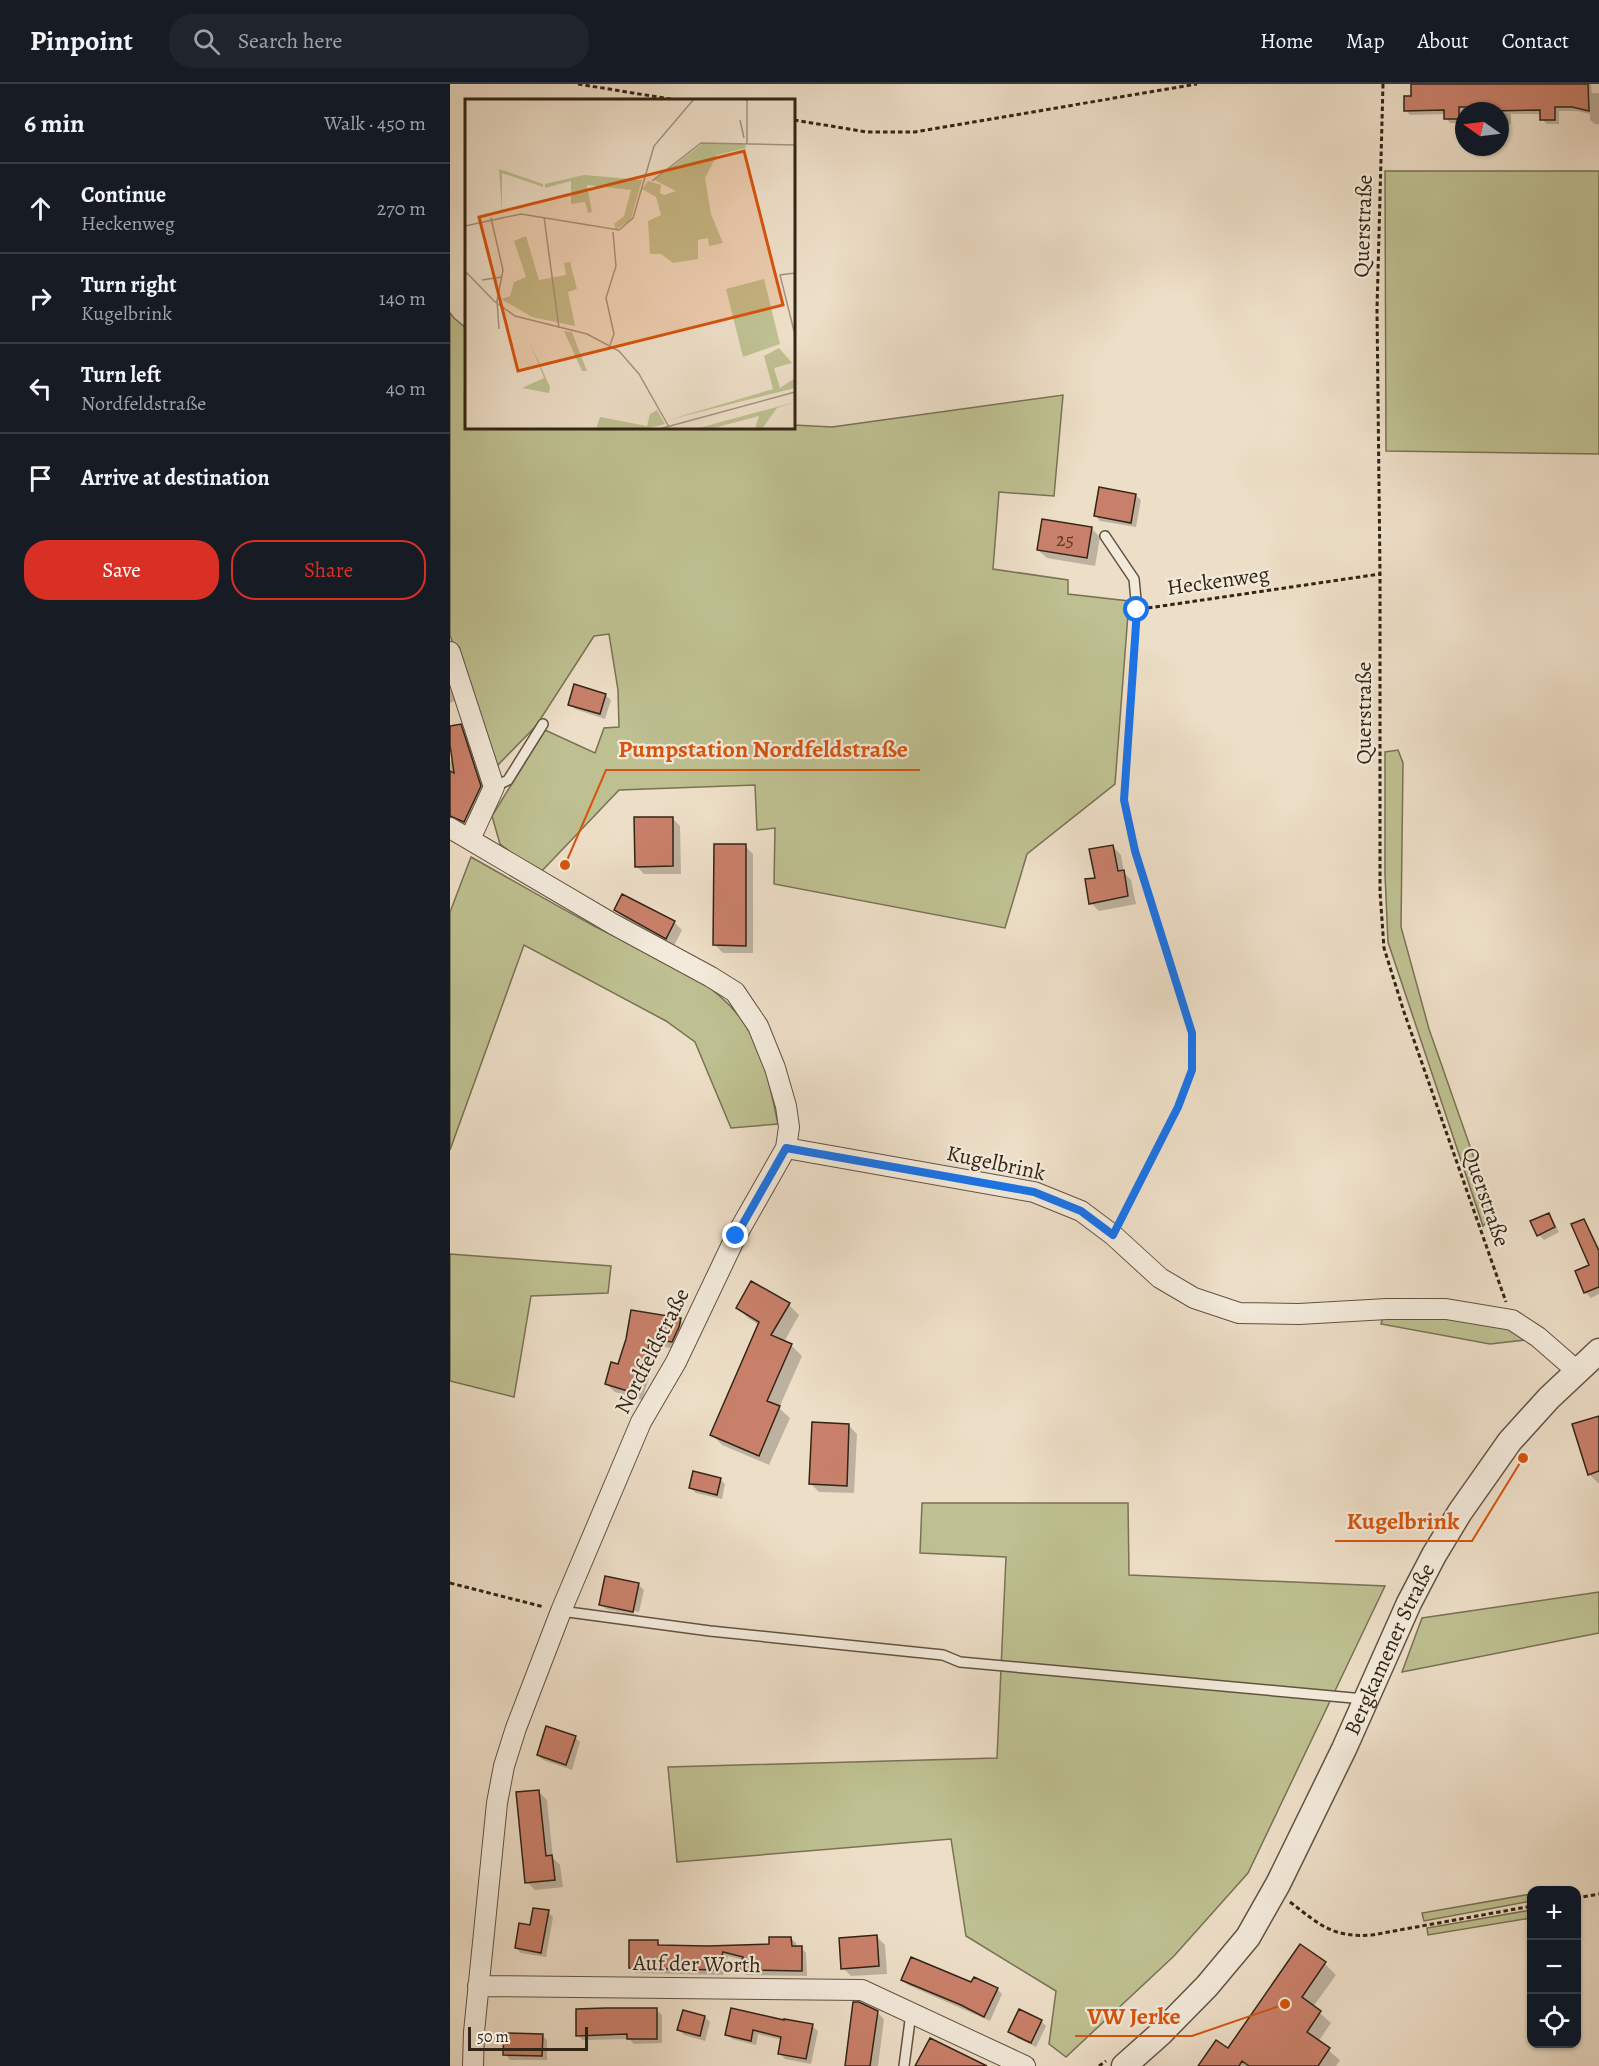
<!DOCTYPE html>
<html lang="en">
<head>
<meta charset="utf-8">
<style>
	:root { --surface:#171b24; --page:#20242c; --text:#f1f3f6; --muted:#9ea1a6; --line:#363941; --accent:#d93025 }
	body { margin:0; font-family:Alegreya,serif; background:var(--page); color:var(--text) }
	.controls { position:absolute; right:18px; bottom:18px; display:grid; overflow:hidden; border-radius:12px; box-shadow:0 2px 4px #0004 }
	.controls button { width:54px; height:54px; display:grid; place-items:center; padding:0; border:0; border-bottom:2px solid var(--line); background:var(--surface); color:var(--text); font:30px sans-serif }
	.compass { position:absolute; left:1005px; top:18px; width:54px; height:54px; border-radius:50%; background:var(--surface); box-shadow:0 2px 4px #0004; rotate:284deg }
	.scale { position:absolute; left:18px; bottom:15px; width:120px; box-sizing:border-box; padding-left:6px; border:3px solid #322516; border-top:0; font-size:16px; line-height:21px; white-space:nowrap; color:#322516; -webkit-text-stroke:4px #f3eadb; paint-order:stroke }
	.stop { position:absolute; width:18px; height:18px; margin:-14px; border:4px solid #1a73e8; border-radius:50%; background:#fff }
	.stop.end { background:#1a73e8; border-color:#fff; box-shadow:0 2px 6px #0008 }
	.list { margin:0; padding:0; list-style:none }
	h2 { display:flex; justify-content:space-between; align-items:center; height:78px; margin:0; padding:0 24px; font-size:26px }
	h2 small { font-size:20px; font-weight:400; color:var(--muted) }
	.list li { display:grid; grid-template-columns:39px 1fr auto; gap:18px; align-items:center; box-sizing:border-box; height:90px; padding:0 24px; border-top:2px solid var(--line) }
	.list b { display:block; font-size:22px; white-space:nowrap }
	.list p { margin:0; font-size:20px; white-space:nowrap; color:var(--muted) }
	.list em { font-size:20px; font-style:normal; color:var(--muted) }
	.actions { display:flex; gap:12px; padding:18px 24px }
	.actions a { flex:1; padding:14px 0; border:2px solid var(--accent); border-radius:24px; text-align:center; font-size:21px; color:var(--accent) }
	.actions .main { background:var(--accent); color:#fff }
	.icon { flex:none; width:33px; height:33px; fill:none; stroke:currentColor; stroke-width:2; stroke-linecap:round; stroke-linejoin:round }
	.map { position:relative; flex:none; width:1149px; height:1982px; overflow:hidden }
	header { display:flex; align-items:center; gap:36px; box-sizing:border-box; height:84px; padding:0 30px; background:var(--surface); border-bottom:2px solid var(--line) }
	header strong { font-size:28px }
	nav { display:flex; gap:33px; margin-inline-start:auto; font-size:21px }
	.search { width:420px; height:54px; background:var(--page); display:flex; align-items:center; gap:15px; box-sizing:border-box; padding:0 21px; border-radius:24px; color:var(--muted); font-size:22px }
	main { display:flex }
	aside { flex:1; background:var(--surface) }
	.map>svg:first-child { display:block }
	.green { fill:#bec091; stroke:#787254; stroke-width:1.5 }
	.shadow { fill:#0003 }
	.building { fill:#c9806a; stroke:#322516; stroke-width:1.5 }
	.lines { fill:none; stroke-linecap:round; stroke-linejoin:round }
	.service-casing { stroke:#615342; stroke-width:12 }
	.minor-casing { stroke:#615342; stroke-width:22 }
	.tertiary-casing { stroke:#615342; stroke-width:27 }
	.path { stroke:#322516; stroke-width:3; stroke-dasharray:4.5 3; stroke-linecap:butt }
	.service { stroke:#f3eadb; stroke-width:9 }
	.minor { stroke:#f3eadb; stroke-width:20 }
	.tertiary { stroke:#f3eadb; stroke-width:24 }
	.route { stroke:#1a73e8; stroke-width:8 }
	.labels { text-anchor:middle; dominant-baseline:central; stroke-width:4.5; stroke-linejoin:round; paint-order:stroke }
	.number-label { font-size:20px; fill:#583c2b }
	.street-label { font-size:22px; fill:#322516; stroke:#f3eadb }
	.inset-road { fill:none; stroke:#a29480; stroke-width:1.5 }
	.view { fill:#d6540d; fill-opacity:0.15; stroke:#d6540d; stroke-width:3 }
	.inset-edge { fill:none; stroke:#322516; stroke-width:3 }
	.leader { fill:none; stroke:#d6540d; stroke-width:2 }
	.callout-dot { fill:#d6540d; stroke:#f3eadb; stroke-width:2 }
	.callout-label { font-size:24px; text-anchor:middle; font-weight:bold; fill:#d6540d; stroke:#f3eadb; stroke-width:4.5; stroke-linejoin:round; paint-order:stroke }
</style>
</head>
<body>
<header>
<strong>Pinpoint</strong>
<div class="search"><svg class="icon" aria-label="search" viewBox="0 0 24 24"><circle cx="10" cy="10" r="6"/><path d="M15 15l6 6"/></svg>Search here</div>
<nav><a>Home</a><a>Map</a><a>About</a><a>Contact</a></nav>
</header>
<main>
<aside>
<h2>6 min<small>Walk · 450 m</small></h2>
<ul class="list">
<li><svg class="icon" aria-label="ahead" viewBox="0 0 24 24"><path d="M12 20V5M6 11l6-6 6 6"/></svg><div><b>Continue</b><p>Heckenweg</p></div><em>270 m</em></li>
<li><svg class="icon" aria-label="right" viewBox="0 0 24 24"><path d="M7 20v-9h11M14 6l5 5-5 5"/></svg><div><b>Turn right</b><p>Kugelbrink</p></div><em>140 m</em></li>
<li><svg class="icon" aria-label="left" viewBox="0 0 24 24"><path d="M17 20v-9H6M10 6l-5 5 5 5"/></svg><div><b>Turn left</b><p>Nordfeldstraße</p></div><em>40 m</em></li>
<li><svg class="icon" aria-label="arrive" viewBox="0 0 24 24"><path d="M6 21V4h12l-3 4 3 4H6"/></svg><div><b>Arrive at destination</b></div></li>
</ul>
<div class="actions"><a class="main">Save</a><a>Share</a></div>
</aside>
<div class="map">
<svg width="1149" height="1982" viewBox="0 0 1149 1982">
	<rect width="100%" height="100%" fill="#eddec7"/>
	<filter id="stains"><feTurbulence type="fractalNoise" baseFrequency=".00333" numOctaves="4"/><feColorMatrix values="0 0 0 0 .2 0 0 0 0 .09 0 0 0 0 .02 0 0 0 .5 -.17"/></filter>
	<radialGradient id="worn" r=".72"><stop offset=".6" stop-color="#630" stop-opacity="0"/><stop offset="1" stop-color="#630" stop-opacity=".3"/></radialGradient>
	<path class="green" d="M935,87h214v283l-213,-3z
		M0,229l4,5 12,10v100h328v-3l38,2 231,-32 -9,101 -55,-4 -6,77 75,11v14l61,7 -14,183 -88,70 -22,74 -231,-44 1,-56 -18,2 -2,-45 -136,5 -80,84 -39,-30 -8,-28 53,-86 50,23 9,-25 15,-1 -1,-37 -9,-56 -15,2 -58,90 -41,42 -45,-133z
		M948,666l5,13 -2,164 28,102 65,186 -11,11 -95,-284 -3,-67v-123z
		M21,773c41,23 82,47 123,69 52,27 122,50 154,103 17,29 23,62 30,95l-47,4 -36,-86 -29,-21 -142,-76 -74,205v-238z
		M0,1170l161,12 -3,27 -77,3 -17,101 -64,-16z
		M933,1233c43,1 109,-7 142,23l-35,4 -109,-20z
		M472,1419h206l1,72 256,11 -137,287 -74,83 -108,101 -17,-13 7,-53 -90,-55 -15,-97 -274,23 -9,-95 329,-9 9,-201 -86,-4z
		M1149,1508v41l-197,39 20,-54z
		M1081,1810v7l-107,20 -2,-8z
		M1081,1826v8l-103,17 -1,-7z"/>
	<path class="shadow" d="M962,0h179l1,9h7v31h-4l-5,-4v-6l-13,-3h-18v13h-12l-5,-5v-5h-31v10h-11v-13h-37v12h-13l-4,-5v-4l-36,1 -5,-5 7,-12z
		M685,411l6,5 -5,27 -36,-6 -5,-6z
		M642,445l8,8 -5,29 -48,-8 -9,-8z
		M0,604l5,13 -5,2z
		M155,611l6,5 -6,19 -30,-10 -5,-5z
		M10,641l11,11 20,62 -16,34 -25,-13v-57l3,-5 -3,-30z
		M222,734l8,8 1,48h-37l-8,-8z
		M295,762l8,8v99h-30l-8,-8z
		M663,763l8,8 3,18 7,7 5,24 -37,7 -8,-8 5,-24z
		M165,826l59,12 8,8 -8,16 -50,-28z
		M1098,1131l5,5 6,12 -15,8 -5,-5z
		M1133,1136l5,6 11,22v8z
		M1149,1179v31l-8,4 -6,-6z
		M339,1221l10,10 -15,27 7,3 11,11 -23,52 11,10 -21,47 -47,-20 -10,-11 47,-109 -11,-7 -10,-10z
		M230,1236l8,8 -8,22 -21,-4 -17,54 -27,-8 -9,-8 13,-18 8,-26z
		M1149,1333v67l-10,-10z
		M399,1342l8,8 -3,59 -35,-1 -9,-9z
		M270,1395l5,5 -3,15 -26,-6 -6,-5z
		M189,1501l5,5 -5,22 -34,-8v3l34,8 -1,1 -32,-7 -5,-5z
		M125,1653l5,5 -8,28 -29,-10 -5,-5z
		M89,1708l8,8 6,58 7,7 3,22 -28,3 -8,-8z
		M98,1828l5,5 -7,40 -25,-4 -5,-5z
		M427,1853l8,8 2,29 -36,2 -8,-8z
		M341,1854l5,5v4h5l5,6 1,23 -61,-1 -5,-5 2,-10 -15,-4 -5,19 -87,-2 -5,-5 26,-26 5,5 108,-2z
		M850,1862l25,18 11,11 -23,32 18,16 -13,19 22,18 -4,6h-137l29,-16z
		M453,1896l69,4 25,5 5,5 -12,27 -82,-36z
		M206,1926l6,5v28l-28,1 -5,-5 -46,1 -5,-5z
		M282,1926l80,16 6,5 -7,33 -26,-5 -5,-6 2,-13 -24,-6 -2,11 -24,-6 -6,-5z
		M427,1928l7,7 -6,47h-31z
		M255,1933l5,5 -5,19 -21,-6 -5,-5z
		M591,1937l5,5 -10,21 -21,-10 -5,-6z
		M92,1951l5,5v20h-37l-5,-6z"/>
	<path class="building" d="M961,0h177l1,27 -17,-4h-17v13h-15v-10l-48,1v-4h-33v12h-15v-9l-40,1v-15h7z
		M649,403l37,7 -5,29 -37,-7z
		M592,435l50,8 -5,31 -50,-8z
		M124,600l32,10 -6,20 -32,-9z
		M11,640l20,62 -17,36 -14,-6v-45l4,2 -4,-28v-19z
		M184,733h39v49l-38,1z
		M264,760h32v102l-33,-1z
		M663,761l5,26 6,-1 4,26 -39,8 -4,-25 10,-1 -6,-29z
		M172,810l53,27 -9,18 -52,-29z
		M1099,1129l6,14 -18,9 -7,-15z
		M1134,1135l15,32v36l-15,6 -9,-22 14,-6 -18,-41z
		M301,1197l39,22 -19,32 21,9 -25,57 13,5 -21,50 -49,-21 49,-113 -23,-14z
		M181,1226l50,8 -2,9 -7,15 -21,-3 -17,54 -29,-9 6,-22 7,2 8,-25z
		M1149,1332v55l-11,4 -16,-51z
		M362,1338l37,2 -2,62 -38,-2z
		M243,1387l28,7 -4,17 -28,-7z
		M155,1492l34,7 -6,29 -34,-7z
		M96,1642l30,10 -10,29 -29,-10z
		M89,1706l7,66 6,-1 3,25 -30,3 -9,-91z
		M83,1824l16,2 -8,43 -26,-5 4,-25 11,2z
		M427,1851l2,31 -38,3 -2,-31z
		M319,1853h22l1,9h10v25l-63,-1 4,-13 -20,-5 -5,18 -89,-2v-28h29v5l50,1 61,-2z
		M850,1860l26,18 -24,35 19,14 -14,21 23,16 -12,18h-69l-7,-5 -3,5h-41l18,-26 12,8z
		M461,1873l60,25 3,-5 24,11 -14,29 -23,-12 -60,-25z
		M403,1918h6l19,9 -8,55h-25z
		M156,1924h51v31h-30v-5l-51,2v-27z
		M281,1924l53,12v-1l29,5 -7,35 -28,-5 3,-17 -28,-7 -2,11 -26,-6z
		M569,1925l23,11 -11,23 -23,-11z
		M233,1926l22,6 -5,20 -23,-6z
		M54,1949l39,1 -1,22 -39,-1z
		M480,1954l57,28h-72z"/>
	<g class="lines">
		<defs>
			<path id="service" d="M655,452l29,43 3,31
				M44,703l14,-7 35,-56
				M111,1527l149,20 233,24 17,7 404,37
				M454,1982l7,-53"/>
			<path id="minor" d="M0,568l44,135 -24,52
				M0,744l163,96 98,53 24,15 23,34 17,42 11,38 3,21 -3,21 -50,88 -60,126 -35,60 -80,189 -45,117 -12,38 -7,37 -23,229 -1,34
				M336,1064l248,44 47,19 32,24 47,43 34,20 45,15 60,1 88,-5h59l66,11 26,17 39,34
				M28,1902l384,4 163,76"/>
			<g id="tertiary">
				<path id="s1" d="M674,1982l36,-32 47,-48 41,-49 30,-53 66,-135 65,-146 25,-48 26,-43 50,-71 39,-43 50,-47"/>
			</g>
		</defs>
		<use href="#service" class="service-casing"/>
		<use href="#minor" class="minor-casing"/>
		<use href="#tertiary" class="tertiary-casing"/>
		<path class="path" d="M128,0l98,16
			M933,0l-6,225 3,265v318l4,56 20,64 102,290
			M344,36l73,12h48l282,-48
			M698,524l232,-34
			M671,1136l57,-113 14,-38v-36l-57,-182 -11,-51 12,-180
			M0,1499l94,24
			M1126,1814l23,-4
			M840,1818c30,23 43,36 82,33l160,-29
			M649,1982l7,-5"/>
		<use href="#service" class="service"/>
		<use href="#minor" class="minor"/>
		<use href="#tertiary" class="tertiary"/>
	</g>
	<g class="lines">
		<path class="route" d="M286,1152l50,-88 248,44 47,19 32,24 65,-128 14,-37v-37l-57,-182 -11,-51 13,-190"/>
	</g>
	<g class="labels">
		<g class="number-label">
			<text x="615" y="455">25</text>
		</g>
		<g class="street-label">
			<text transform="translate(913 142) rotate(-88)">Querstraße</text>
			<text transform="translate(768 497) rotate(-8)">Heckenweg</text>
			<text transform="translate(914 629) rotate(-90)">Querstraße</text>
			<text transform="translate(546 1079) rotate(12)">Kugelbrink</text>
			<text transform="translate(1036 1113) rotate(71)">Querstraße</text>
			<text transform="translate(202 1267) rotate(-63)">Nordfeldstraße</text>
			<text stroke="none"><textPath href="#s1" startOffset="500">Bergkamener Straße</textPath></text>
			<text transform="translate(247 1880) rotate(1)">Auf der Worth</text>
		</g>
	</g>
	<g transform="translate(15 15)">
		<rect width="330" height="330" fill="#eddec7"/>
		<path d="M237,45h43l1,4 -29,7 -12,23 6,36 12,29 -14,3 -1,-8 -10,2v19l-25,4 -12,-9h-11l-2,-33 13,-6 -5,-18 -14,-8 6,-8 13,4 -1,8 4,2 12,-4 -22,-11zM34,70l44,15v3l-41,-14v41zM119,76l58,5 -11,39 -15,11 -2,-6 10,-8 7,-26 -44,-5 5,27 -4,1 -3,-11 -14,2v-23l-26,7v-4zM61,137l13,44 27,-5 -2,-12 6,-1 7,27 -9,3 7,34 -43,-9 -31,-18 9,-3 4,-14 12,-5 -12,-36zM299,180l16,65 -37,13 -17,-68zM99,232l8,1 15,39h-5zM65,244l20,44 -1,6 -27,-5 22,-10zM314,249l13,15 -18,5 6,20 15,-10v10l-127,32 105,-31 -9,-33zM330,303l-18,6 -15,21h-7l4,-13 -49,13h-15zM192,311l8,14 -20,5h-49l4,-12 47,9 3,-12z" fill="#bec091"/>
		<path class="inset-road" d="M275,21l4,18M282,45v-45M187,82l49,-38 94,2M79,118l15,111M26,119l12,52 -6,31 2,28M0,127l56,-12 98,16 14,-12 21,-72 40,-47M0,172l29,30 21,15 72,18 32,17 20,23 30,53M330,174l-15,2 15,60M17,181l20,-3M145,246l4,-11 -8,-36 10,-32 -3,-34M194,330l136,-37"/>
		<path class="view" d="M279,52l39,154 -265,66 -39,-154z"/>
		<rect width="330" height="330" class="inset-edge"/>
	</g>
	<path class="leader" d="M115 781L156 686H470M1073 1374L1022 1457H885M835 1920L742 1952H625"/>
	<g class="callout-dot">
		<circle cx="115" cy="781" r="6"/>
		<circle cx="1073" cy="1374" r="6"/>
		<circle cx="835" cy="1920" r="6"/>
	</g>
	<g class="callout-label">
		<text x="313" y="673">Pumpstation Nordfeldstraße</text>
		<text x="953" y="1445">Kugelbrink</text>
		<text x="684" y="1940">VW Jerke</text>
	</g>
	<rect width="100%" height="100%" filter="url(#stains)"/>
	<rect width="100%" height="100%" fill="url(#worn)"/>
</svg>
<div class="controls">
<button>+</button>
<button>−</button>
<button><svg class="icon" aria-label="locate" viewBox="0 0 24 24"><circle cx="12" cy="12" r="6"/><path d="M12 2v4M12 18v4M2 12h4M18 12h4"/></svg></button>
</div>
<svg class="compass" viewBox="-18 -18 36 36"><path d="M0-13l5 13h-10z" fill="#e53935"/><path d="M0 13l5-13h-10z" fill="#9ea1a6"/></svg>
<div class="scale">50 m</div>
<div class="stop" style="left:687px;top:526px"></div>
<div class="stop end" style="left:286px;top:1152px"></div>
</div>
</main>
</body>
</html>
